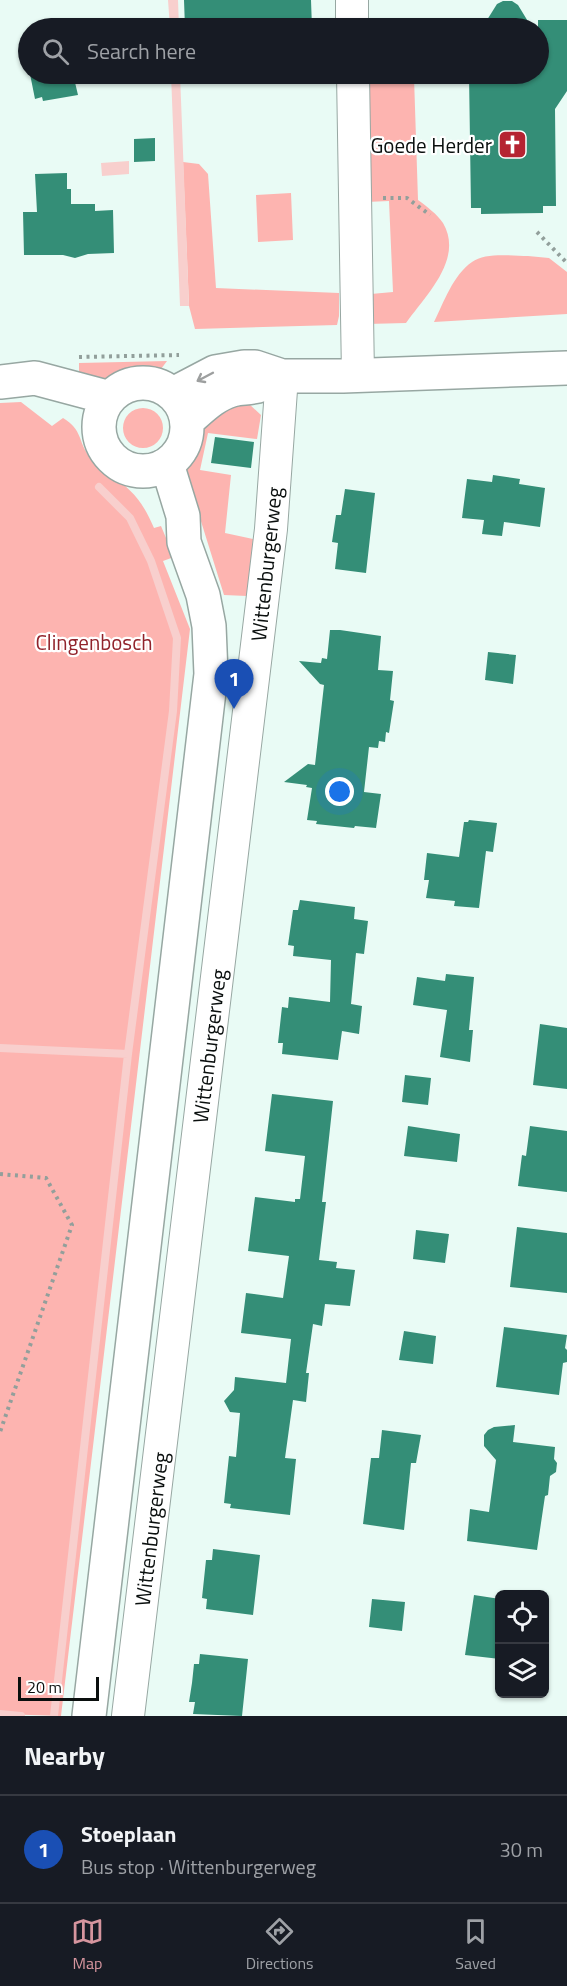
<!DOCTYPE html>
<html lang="en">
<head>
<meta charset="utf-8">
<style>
	:root { --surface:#171b24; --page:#242831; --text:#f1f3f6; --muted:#9ea1a6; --line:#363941; --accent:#d6959e }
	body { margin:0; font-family:"Titillium Web",sans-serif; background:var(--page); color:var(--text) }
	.controls { position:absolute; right:18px; bottom:18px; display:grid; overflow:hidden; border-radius:9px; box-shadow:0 2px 4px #0004 }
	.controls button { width:54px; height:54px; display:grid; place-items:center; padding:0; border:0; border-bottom:2px solid var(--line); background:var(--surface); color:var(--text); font:30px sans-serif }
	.scale { position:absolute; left:18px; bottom:15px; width:81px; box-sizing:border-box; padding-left:6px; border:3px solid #0a0f0e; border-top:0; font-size:16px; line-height:21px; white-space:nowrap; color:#0a0f0e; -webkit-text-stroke:4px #fff; paint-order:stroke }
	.you { position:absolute; left:340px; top:792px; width:21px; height:21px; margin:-15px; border:4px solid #fff; border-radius:50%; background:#1a73e8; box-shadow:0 0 0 9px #1a73e833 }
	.badge { display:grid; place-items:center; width:39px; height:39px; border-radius:50%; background:var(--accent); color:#fff; font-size:20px; font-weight:700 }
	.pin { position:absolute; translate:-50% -50px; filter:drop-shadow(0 2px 3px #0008) }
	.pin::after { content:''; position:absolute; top:32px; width:21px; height:18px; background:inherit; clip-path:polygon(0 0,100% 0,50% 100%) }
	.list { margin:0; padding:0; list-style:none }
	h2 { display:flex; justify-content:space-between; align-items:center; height:78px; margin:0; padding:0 24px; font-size:26px }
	h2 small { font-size:20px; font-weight:400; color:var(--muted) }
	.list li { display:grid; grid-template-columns:39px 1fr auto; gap:18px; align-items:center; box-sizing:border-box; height:108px; padding:0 24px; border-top:2px solid var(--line) }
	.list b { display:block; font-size:22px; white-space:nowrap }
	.list p { margin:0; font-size:20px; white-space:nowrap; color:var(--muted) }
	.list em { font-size:20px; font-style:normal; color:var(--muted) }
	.icon { flex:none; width:33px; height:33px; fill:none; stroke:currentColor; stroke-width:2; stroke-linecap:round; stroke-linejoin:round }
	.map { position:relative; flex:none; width:567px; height:1716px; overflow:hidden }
	.search { position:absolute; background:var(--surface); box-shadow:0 2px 4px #0004; left:18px; right:18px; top:18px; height:66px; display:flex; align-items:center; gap:15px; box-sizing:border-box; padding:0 21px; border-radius:33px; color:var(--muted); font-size:22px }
	.sheet { height:186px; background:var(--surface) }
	nav { display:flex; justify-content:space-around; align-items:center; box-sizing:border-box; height:84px; border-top:2px solid var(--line); background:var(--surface); font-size:16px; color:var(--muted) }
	nav a { display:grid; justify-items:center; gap:3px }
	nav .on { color:var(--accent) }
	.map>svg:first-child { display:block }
	.green { fill:#fdb4b0 }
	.water { fill:#f8cfcd }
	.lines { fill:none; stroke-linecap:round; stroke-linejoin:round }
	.stream { stroke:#f8cfcd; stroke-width:8 }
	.building { fill:#348e77 }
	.street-casing { stroke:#97a7a2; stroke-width:34 }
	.secondary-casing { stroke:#97a7a2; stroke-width:36 }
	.path { stroke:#929f9b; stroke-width:4; stroke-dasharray:3 4.5; stroke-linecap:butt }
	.street { stroke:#fff; stroke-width:32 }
	.secondary { stroke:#fff; stroke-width:33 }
	.oneway { stroke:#9d9f9f }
	.labels { text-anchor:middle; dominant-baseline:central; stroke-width:4.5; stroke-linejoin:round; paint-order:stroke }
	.poi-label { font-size:21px; fill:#0a0f0e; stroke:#fff; text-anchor:end }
	.street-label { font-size:21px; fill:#0a0f0e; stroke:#fff }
	.park-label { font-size:21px; fill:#91232b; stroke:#fff }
</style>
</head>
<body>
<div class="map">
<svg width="567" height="1716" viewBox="0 0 567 1716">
	<rect width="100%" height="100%" fill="#e9fbf5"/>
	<path class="green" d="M414,77l4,123c8,6 19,14 25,23 21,36 -17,72 -37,100l-39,1 4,-30 22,-2 -4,-91 -23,1 -2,-122z
		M183,162l16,2 9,10 8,114 123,5v23l-2,9 -142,4 -6,-23z
		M291,193l2,47 -35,2 -2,-47z
		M528,256l21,2 18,14v42l-133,8c10,-20 19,-47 38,-60 13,-10 40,-6 56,-6z
		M167,361l-9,12 -17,-1 -33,9 -29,-1v-17z
		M21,402l31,24 11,-8c20,12 15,24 26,38 4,6 13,10 18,15 25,20 34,27 47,57l7,-2 13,31 -11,4 27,68 -129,1087 -61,-2v-1311z
		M225,402l23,1 13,12 -4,24 -49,-6 -8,37 31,5 -6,58 28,6 -6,57 -23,-1 -39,-125 18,-42z
		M123 428a20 20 0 1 1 40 0a20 20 0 1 1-40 0Z"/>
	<path class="water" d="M168,0h10l1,28h-9z
		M171,74h9l9,232h-9z
		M129,161v13l-27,2 -1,-13z"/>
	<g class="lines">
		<path class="stream" d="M0,1048l128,6
			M0,1714l21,2
			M54,1716l74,-662 45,-343 4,-73 -26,-77 -21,-43 -31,-31"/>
	</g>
	<path class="building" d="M184,0h127l1,28h-127z
		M503,1h9l6,4 14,23h-50l15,-24z
		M538,20h29v71l-12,18 1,97h-13v7l-62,1v-6h-10l-2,-134h69z
		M30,74h43l5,21 -35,6 -1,-4 -7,2z
		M155,138v23l-21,1v-23z
		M67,173v16h4v15h24v7l18,-1 1,43 -26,1 -13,4 -12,-3h-39l-1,-43h14l-2,-38z
		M215,437l39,5 -3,26 -40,-5z
		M493,475l27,4 -1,5 26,4 -5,39 -36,-5 -2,14 -20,-2 2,-14 -22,-2 5,-39 25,3z
		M345,489l30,4 -9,80 -31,-4 3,-26 -6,-1 4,-27h5z
		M330,630h10l41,6 -3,34 15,1 -3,29 4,1 -5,32 -3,-1 -1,10 -6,-1 -1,7 -9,-1 -5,45 17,2 -5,34 -21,-2 -1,2 -38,-4 1,-3 -10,-1 5,-32 -6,-1 1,-2 -23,-3 24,-18 7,1 9,-80 -4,-1 -21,-23 22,2 1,-5 5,1z
		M488,652l28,3 -3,29 -28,-4z
		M469,820l28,3 -4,29 -7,-1 -7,57 -25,-2 1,-5 -29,-3 3,-18h-5l3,-27 32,4 5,-35h4z
		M300,900l55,7 -1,12 14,2 -4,33 -8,-1 -5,51 11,2 -3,28 -17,-3 -4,29 -56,-6 1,-11h-5l4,-36 6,1 1,-11 41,5 1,-42 -38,-4 1,-10 -6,-1 5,-35h5z
		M446,974l28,3 -5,53h4l-3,32 -30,-5 7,-47 -34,-5 4,-28 28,4z
		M540,1024l27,4v61l-34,-4z
		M405,1075l26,3 -3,27 -26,-3z
		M272,1094l61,7 -11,101h4l-7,58 18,2 -1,6 19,2 -5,36 -25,-2 -3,22 -9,-2 -7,49h3l-3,29 -13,-2 -8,58 11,1 -6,56 -60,-7 1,-4 -7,-1 5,-47 7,1 4,-44 -10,-1 -6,-11 10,-11 1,-13 51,6 5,-44 -50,-6 5,-40 37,5 6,-42 -41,-5 7,-54 40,5v-3h5l5,-43 -40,-5z
		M408,1126l52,8 -3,28 -53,-6z
		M530,1126l37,5v61l-49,-6 4,-31 4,1z
		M517,1227l50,6v60l-57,-6z
		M416,1230l33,4 -4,29 -32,-4z
		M504,1327l63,8 -2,13 2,2v12l-4,1 -4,32 -63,-8z
		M404,1331l32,5 -3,28 -34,-4z
		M515,1425l-2,17 42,5 -1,12 3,4 -1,9 -6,4 -2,19 -3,1 -8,54 -70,-9 3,-32 19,3 7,-52 -12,-14v-11l4,-5 6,-3z
		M382,1430l39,5 -5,28h-5l-7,67 -41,-6 8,-66h8z
		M213,1549l47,6 -7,60 -47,-6 1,-10 -5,-1 4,-38h6z
		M474,1595l26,4v60l-35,-4z
		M372,1599l33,3 -3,29 -33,-4z
		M200,1654l48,5 -6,57 -49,-2 2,-12h-6l3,-19 2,-19h5z"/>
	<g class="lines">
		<defs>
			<path id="street" d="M352,0v28
				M353,74l5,301
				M128,1716l143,-1187 11,-153"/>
			<path id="secondary" d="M0,382l35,-4 75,20
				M99 427a44 44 0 1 1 88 0a44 44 0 1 1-88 0Z
				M173,394l42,-22 29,-5h11l27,9h61l224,-8
				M187,421c13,-11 27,-26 45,-31 9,-3 19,-1 29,-5
				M89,1716l122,-1042 -2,-48 -6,-31 -19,-53 -1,-26 -16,-52"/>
		</defs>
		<use href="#street" class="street-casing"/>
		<use href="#secondary" class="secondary-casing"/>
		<path class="path" d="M383,198h24l23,17
			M537,232l30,31
			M79,357l100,-2
			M0,1174l46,4 26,47 -72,207"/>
		<use href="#street" class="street"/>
		<use href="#secondary" class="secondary"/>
	</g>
	<defs><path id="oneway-shaft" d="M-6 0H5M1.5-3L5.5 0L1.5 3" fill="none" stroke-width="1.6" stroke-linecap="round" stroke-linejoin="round" transform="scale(1.5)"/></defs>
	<use class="oneway" href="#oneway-shaft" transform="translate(205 377) rotate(152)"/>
	<defs>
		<symbol id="church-square" viewBox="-11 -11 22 22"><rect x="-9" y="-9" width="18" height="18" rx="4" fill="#b52332" stroke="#fff"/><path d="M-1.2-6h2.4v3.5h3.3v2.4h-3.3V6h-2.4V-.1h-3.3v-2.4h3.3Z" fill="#fff"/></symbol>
	</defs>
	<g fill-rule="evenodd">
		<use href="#church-square" x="496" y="128" width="33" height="33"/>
	</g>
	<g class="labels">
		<g class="poi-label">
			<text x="492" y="145">Goede Herder</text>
		</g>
		<g class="street-label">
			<text transform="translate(266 564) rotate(-84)">Wittenburgerweg</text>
			<text transform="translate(209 1046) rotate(-83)">Wittenburgerweg</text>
			<text transform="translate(151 1529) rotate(-83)">Wittenburgerweg</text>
		</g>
		<g class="park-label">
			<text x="94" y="642">Clingenbosch</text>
		</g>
	</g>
</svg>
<div class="controls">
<button><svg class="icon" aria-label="locate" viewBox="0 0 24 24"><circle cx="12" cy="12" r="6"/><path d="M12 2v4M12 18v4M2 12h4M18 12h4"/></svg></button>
<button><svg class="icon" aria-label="layers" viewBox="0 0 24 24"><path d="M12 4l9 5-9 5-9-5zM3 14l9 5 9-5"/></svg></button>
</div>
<div class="scale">20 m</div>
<div class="you"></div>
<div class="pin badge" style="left:234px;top:709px;background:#1a4fb4">1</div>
<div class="search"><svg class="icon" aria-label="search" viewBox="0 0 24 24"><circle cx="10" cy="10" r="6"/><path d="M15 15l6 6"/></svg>Search here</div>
</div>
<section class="sheet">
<h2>Nearby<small></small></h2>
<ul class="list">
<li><span class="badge" style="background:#1a4fb4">1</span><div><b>Stoeplaan</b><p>Bus stop · Wittenburgerweg</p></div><em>30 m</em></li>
</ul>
</section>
<nav>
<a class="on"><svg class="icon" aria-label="map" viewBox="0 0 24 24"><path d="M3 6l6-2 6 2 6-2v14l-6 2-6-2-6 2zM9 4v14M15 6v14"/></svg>Map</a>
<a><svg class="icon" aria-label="directions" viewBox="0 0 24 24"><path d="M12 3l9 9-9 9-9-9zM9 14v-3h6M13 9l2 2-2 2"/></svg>Directions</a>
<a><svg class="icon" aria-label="saved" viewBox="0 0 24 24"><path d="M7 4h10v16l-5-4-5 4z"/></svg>Saved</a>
</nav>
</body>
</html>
